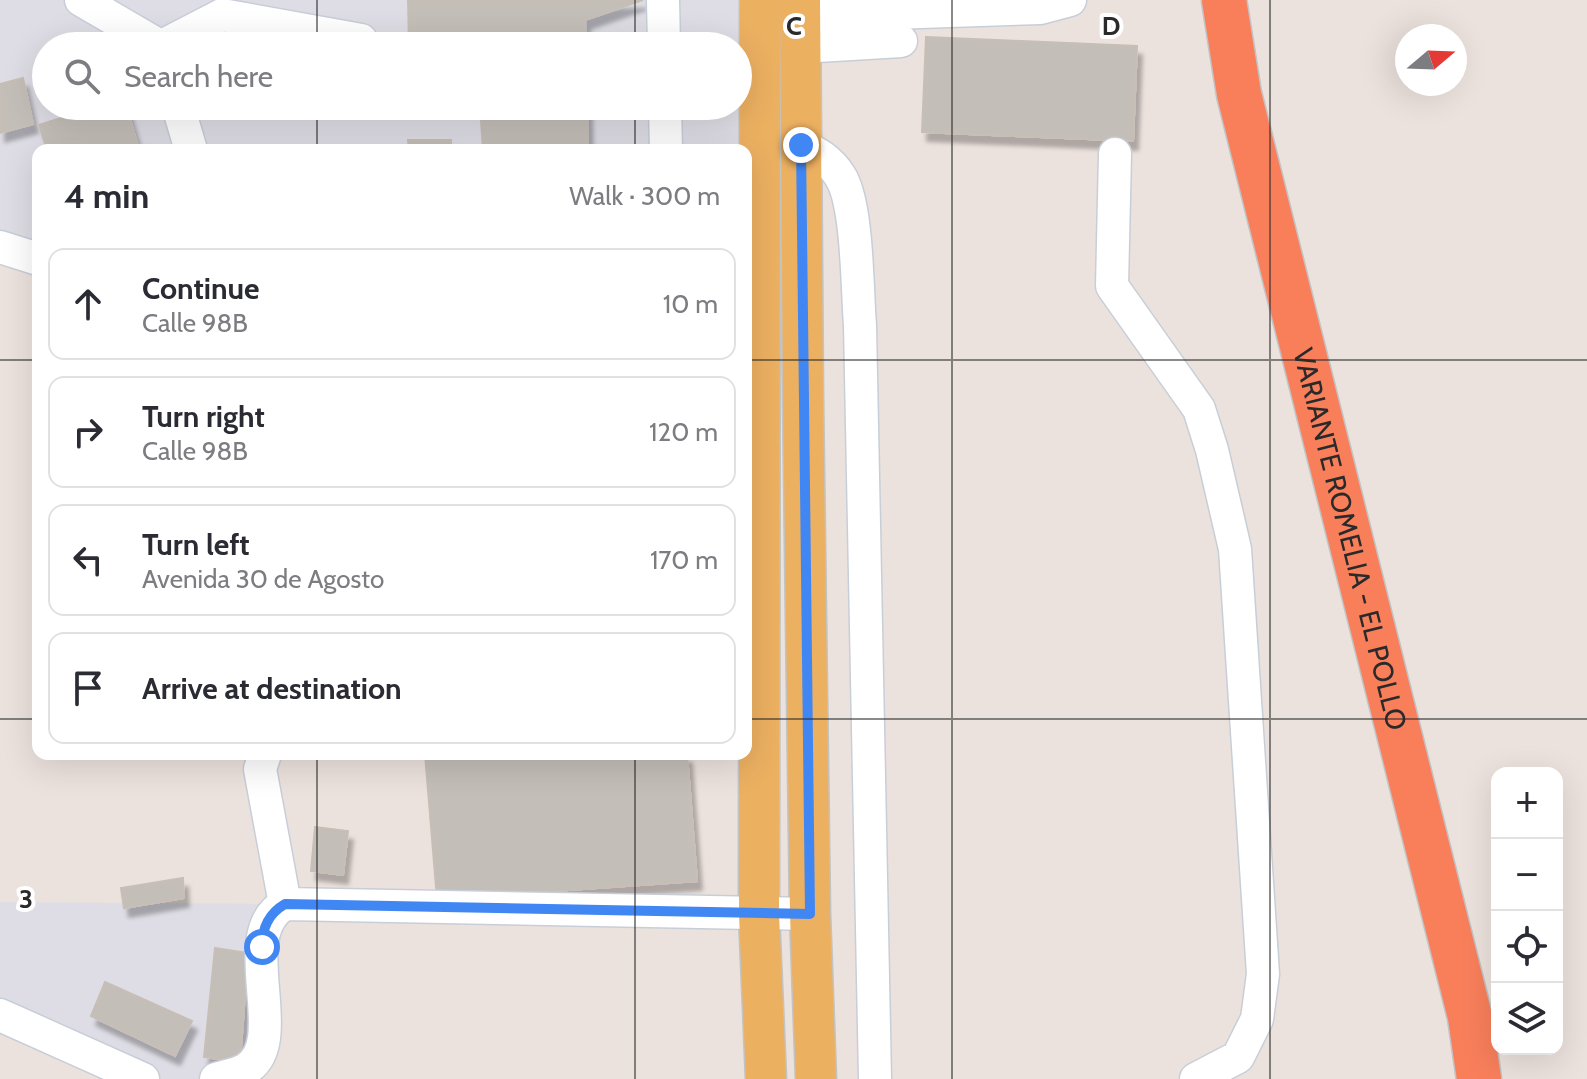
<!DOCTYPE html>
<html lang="en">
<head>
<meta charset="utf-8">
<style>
	:root { --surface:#fff; --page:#f7f7f7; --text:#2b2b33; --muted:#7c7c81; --line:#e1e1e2 }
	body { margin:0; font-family:Cabin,sans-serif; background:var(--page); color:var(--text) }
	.controls { position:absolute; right:24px; bottom:24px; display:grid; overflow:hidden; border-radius:16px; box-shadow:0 8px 32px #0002 }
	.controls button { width:72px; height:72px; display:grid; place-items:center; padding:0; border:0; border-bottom:2px solid var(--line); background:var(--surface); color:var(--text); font:40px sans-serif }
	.compass { position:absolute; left:1395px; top:24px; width:72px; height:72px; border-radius:50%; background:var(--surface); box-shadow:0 8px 32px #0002; rotate:71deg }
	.stop { position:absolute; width:24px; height:24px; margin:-18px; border:6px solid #4187f4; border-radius:50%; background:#fff }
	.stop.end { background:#4187f4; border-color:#fff; box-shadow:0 2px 8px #0008 }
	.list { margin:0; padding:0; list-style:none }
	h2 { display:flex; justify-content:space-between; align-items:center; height:104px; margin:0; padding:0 32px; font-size:34px }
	h2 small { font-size:26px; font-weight:400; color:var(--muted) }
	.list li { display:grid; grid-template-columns:52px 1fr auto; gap:24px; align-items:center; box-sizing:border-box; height:112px; margin:0 16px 16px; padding:0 16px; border:2px solid var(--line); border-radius:16px }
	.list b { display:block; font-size:30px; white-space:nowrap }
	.list p { margin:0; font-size:26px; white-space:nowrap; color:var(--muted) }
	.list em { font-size:26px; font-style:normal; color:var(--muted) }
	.icon { flex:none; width:44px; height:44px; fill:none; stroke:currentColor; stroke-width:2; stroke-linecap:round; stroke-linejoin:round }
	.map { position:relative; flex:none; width:1587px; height:1079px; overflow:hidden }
	.search { position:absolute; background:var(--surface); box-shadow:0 8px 32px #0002; left:32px; top:32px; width:720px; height:88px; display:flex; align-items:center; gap:20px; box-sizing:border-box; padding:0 28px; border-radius:44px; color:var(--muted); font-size:30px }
	.panel { position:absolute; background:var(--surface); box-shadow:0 8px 32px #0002; left:32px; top:144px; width:720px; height:616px; border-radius:16px }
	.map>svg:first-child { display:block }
	.industrial { fill:#dedde5; fill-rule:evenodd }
	.building { fill:#c4beb8; stroke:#c7beb6; stroke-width:2; filter:url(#shadow) }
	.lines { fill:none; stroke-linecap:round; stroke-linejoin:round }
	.minor-casing { stroke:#c8ced8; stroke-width:35 }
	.major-casing { stroke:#c3c3c3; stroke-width:43 }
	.highway-casing { stroke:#c3c3c3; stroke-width:47 }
	.minor { stroke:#fff; stroke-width:32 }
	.major { stroke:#ecb061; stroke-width:40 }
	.highway { stroke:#f97f5b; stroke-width:44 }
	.route { stroke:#4187f4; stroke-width:10 }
	.grid { fill:none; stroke:#2a2a2a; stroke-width:2; stroke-opacity:0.55 }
	.labels { text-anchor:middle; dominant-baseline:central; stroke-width:8; stroke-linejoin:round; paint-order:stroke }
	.street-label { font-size:28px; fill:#2a2a2a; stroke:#fff }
	.grid-label { font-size:26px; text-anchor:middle; font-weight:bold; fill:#2a2a2a; stroke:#fff; stroke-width:8; stroke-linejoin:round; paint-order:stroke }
</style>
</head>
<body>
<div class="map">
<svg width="1587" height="1079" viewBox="0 0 1587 1079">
	<defs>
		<filter id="shadow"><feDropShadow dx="5" dy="9" stdDeviation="2" flood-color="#0004"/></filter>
	</defs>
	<rect width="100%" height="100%" fill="#ece2dd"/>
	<path class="industrial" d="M0,0h760l-14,150h-708v109l-38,-12zM46,46h692v60h-692z
		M0,902l285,2 -5,3 -16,122 -48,50h-73l-143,-64z"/>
	<path class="building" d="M408,0h235l-58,20 1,26h-177z
		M926,37l211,9 -4,95 -211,-9z
		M23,78l10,46 -33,9v-49z
		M99,106h27l13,44h-92l-8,-25z
		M480,106h107l1,44h-105z
		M408,140h43v10h-42z
		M425,754h262l10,127 -260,18z
		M315,827l33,4 -5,44 -32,-4z
		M183,878l1,20 -60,10 -3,-20z
		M215,948l33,5 -8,109 -36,-5z
		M105,982l87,39 -17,35 -84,-40z"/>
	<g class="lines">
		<defs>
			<path id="minor" d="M81,0l79,46
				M663,0l1,46
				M801,16l239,-8 30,-8
				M162,46l60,-31 139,25
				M801,47l100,-6
				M178,106l13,44
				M665,106l1,44
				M801,145c16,8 29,15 39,31 18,27 17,114 20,149l15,754
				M1115,154l-3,132 87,123 13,41 23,99 28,425 -6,45 -19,38 -42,22
				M0,247l38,12
				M265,754l-5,15 25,135
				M0,1015l143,64
				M216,1079c9,-3 22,-5 30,-10 47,-28 -15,-135 39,-165l525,10"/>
			<path id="major" d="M760,0l-1,914 7,165
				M800,0l3,398 7,516 6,165"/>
			<g id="highway">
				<path id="s1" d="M1224,0l15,94 231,923 9,62"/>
			</g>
		</defs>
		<use href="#minor" class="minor-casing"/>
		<use href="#major" class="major-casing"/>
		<use href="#highway" class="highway-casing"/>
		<use href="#minor" class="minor"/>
		<use href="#major" class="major"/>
		<use href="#highway" class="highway"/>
	</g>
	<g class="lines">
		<path class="route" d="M262,947c0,-19 6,-33 23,-43l525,10 -9,-769"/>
	</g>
	<path class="grid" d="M317,0v46M635,0v46M952,0v1079M1270,0v1079M317,106v44M635,106v44M0,360h38M746,360h841M0,719h38M746,719h841M317,754v325M635,754v325"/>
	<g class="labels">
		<g class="street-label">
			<text stroke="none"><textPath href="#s1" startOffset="554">VARIANTE ROMELIA - EL POLLO</textPath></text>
		</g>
	</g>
	<g class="grid-label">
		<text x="794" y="35">C</text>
		<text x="1111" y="35">D</text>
		<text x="26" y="908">3</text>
	</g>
</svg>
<div class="controls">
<button>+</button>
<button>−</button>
<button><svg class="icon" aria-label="locate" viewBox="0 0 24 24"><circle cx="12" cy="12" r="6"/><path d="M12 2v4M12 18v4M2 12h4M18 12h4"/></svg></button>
<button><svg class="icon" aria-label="layers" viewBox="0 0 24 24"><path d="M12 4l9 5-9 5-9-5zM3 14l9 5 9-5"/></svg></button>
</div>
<svg class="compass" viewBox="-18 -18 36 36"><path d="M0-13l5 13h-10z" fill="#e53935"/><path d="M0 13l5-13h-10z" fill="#7c7c81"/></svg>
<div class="stop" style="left:262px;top:947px"></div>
<div class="stop end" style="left:801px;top:145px"></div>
<div class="search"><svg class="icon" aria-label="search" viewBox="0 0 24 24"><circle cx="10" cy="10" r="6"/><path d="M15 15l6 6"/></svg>Search here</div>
<section class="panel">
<h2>4 min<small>Walk · 300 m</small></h2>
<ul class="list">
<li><svg class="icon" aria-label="ahead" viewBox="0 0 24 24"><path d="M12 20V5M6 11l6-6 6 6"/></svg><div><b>Continue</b><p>Calle 98B</p></div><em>10 m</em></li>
<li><svg class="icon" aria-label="right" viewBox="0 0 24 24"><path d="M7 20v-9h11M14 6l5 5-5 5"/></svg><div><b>Turn right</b><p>Calle 98B</p></div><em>120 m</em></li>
<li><svg class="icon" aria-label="left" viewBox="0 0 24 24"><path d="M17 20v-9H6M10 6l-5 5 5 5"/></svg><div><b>Turn left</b><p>Avenida 30 de Agosto</p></div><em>170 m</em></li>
<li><svg class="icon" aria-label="arrive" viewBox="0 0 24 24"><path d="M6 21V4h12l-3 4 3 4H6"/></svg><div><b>Arrive at destination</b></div></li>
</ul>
</section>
</div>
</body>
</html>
